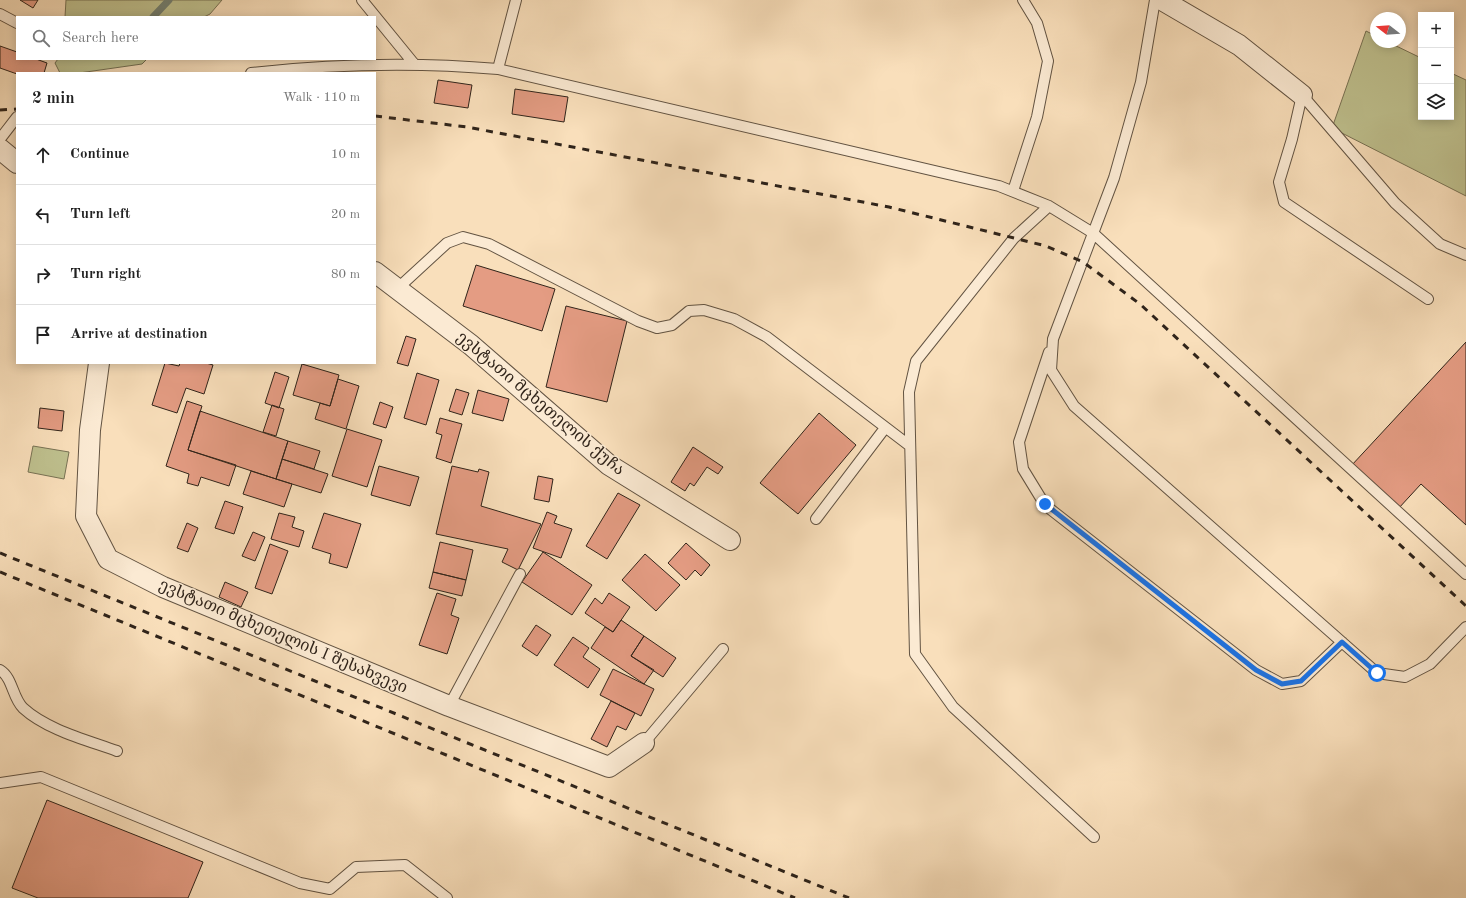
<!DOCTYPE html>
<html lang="en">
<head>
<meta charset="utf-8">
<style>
	:root { --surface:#fff; --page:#f6f6f6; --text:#222; --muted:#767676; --line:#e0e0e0 }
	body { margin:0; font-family:"Old Standard TT","Noto Serif Georgian",serif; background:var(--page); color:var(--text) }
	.controls { position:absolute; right:12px; top:12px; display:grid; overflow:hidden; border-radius:0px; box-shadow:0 2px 10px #0003 }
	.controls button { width:36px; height:36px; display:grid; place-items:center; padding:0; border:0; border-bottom:1px solid var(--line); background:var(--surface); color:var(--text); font:20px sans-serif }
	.compass { position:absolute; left:1370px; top:12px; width:36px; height:36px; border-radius:50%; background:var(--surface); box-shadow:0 2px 10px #0003; rotate:287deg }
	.stop { position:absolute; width:12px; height:12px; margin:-9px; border:3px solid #1a73e8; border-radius:50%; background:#fff }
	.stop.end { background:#1a73e8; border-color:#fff; box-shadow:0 1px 4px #0008 }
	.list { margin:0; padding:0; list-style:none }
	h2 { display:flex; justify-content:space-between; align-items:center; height:52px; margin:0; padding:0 16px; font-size:17px }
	h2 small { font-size:13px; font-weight:400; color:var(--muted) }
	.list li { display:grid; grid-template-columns:26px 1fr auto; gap:12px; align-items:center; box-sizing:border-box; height:60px; padding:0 16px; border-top:1px solid var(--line) }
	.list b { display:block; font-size:15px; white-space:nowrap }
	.list em { font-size:13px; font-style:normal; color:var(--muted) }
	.icon { flex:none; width:22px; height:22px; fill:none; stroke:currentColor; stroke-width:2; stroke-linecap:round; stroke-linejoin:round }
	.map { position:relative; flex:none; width:1466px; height:898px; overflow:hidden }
	.search { position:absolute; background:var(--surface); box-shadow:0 2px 10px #0003; left:16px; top:16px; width:360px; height:44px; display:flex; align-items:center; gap:10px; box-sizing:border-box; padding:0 14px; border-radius:0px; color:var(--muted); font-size:15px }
	.panel { position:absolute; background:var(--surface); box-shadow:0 2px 10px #0003; left:16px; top:72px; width:360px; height:292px; border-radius:0px }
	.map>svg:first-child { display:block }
	.green { fill:#bfc18f; stroke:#787254 }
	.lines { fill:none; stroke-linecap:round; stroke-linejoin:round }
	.stream { stroke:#728072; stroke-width:7 }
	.building { fill:#e49c83; stroke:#30241a }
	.lane-casing { stroke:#625342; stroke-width:12 }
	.street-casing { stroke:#625342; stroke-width:22 }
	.lane { stroke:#fbead3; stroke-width:10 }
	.street { stroke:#fbead3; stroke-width:20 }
	.rail { stroke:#30241a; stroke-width:3; stroke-dasharray:7 7; stroke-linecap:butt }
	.route { stroke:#1a73e8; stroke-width:5 }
	.labels { text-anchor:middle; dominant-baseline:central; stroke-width:3; stroke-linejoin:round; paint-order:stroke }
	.street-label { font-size:16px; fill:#30241a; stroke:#fbead3 }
</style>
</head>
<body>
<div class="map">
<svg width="1466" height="898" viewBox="0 0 1466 898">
	<rect width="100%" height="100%" fill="#f9dfbb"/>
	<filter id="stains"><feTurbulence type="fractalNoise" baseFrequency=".005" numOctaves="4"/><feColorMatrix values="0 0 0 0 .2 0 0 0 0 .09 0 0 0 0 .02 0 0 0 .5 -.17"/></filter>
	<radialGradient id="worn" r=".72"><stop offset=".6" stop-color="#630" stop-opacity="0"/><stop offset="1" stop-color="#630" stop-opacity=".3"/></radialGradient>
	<path class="green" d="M66,0h156l-12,14 -6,3h-139z
		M1366,31l10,5v6h12l33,16v59h30v-44l15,7v116l-134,-68z
		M58,59h89l-5,5 -63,9h-19l-5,-10z
		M33,446l36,6 -5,27 -36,-7z"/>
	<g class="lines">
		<path class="stream" d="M153,17l16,-17"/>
	</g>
	<path class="building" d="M20,0h18l-5,8z
		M0,46l17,6v7h19l11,4 -3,10 -27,1 -17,-6z
		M438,80l34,5 -4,23 -34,-5z
		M515,89l53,8 -4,25 -52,-8z
		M476,265l79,24 -13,42 -79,-25z
		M566,306l61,15 -20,81 -61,-15z
		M406,336l10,3 -8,27 -11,-3z
		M1466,342v183l-45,-41 -23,25 -47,-43z
		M165,363l14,3 1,-3h26l7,2 -9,29 -18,-6 -9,25 -25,-8z
		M302,364l37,11 -9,31 -37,-11z
		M275,372l14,5 -10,31 -14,-5z
		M417,373l22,7 -13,45 -22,-7z
		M338,379l21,7 -13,43 -31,-10 5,-16 10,3z
		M456,389l13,4 -7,22 -13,-4z
		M478,390l31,9 -6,22 -31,-8z
		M187,401l15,5 -14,44 48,15 -7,21 -28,-9 -3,9 -11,-3 2,-9 -23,-8z
		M380,402l13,5 -7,21 -13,-4z
		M272,405l12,4 -8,27 -13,-4z
		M40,408l24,3 -2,20 -24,-3z
		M200,411l88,30 -12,38 -88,-29z
		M819,413l37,32 -58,69 -38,-31z
		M440,418l22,6 -11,39 -15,-5 6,-23 -6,-2z
		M347,429l35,11 -15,47 -35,-11z
		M288,441l32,10 -6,18 -32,-10z
		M693,447l30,20 -5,7 -11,-7 -13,19 -4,-3 -5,8 -14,-9z
		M282,459l46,15 -7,19 -45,-14z
		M379,466l40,11 -9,29 -39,-11z
		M452,466l26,6 1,-3 10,3 -8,34 60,18 -23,46 -16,-8 6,-13 -72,-15z
		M251,471l41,13 -8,23 -41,-13z
		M538,476l15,3 -4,23 -15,-3z
		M618,493l22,12 -33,54 -21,-13z
		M225,501l18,6 -9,27 -19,-6z
		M547,512l10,4 -3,7 18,6 -11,29 -28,-10z
		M279,513l16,4 -3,10 12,4 -5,16 -28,-8z
		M324,513l37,11 -14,44 -18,-5 2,-9 -19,-6z
		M187,523l11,5 -10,24 -11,-4z
		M253,532l12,5 -10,24 -13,-5z
		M440,542l33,8 -7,30 -33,-8z
		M686,543l24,22 -9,11 -6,-6 -9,10 -18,-17z
		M270,544l18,7 -16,43 -17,-6z
		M543,552l49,33 -20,30 -50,-33z
		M645,554l35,31 -24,26 -34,-31z
		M433,572l33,8 -4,16 -33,-8z
		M225,582l23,10 -7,15 -22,-10z
		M437,593l19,6 -5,16 8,3 -12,36 -28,-9z
		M609,593l21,14 -17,25 -28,-19 10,-15 7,6z
		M621,620l23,16 -13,20 23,14 -10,14 -53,-36 14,-21 8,5z
		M536,625l15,10 -14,21 -15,-10z
		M644,636l32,22 -13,19 -32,-21z
		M573,637l16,11 -6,9 17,12 -12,19 -34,-23z
		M613,669l41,20 -13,27 -41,-21z
		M611,701l24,12 -9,17 -9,-4 -10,21 -16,-8z
		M47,800l156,62 -15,36h-150l-26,-10z"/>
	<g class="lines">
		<defs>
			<path id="lane" d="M362,0l53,65
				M1155,0l-14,82 -27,96 -61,161 -2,31 23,36 303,267 28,4 25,-13 36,-37
				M0,14l17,9
				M498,69l18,-69
				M251,73c81,-9 165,-11 247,-4l501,117 50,20 44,27 373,341
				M1302,95l-10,44 -13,43 5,20 144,97
				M1302,95l93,108 45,41 26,11
				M0,139l17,-22
				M1013,191l24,-74 11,-56 -11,-38 -14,-23
				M1049,206l-35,32 -98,123 -7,31 6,262 38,53 141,130
				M397,289l50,-46 16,-6 26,7 149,77 19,7 15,-3 17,-14 15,-1 30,9 33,18 143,109
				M1049,352l-30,90 4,27 22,36 211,165 26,14 19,-3 41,-39
				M816,519l69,-91
				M0,670c13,8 12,27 23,38 24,22 64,32 94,43
				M449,706l71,-132
				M644,743l79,-94
				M0,783l41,-6 259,106 30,6 26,-22 49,-2 42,33"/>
			<path id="street" d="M1162,0l77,45 63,50
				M0,149l17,14
				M375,272l96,73 138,120 121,75
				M99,363l-9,67 -4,86 22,43 55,28 286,119 160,61 35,-24"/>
		</defs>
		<use href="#lane" class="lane-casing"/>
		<use href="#street" class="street-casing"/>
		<use href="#lane" class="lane"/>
		<use href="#street" class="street"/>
		<path class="rail" d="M0,110l17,-1
			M375,116l92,11 422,80 157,39 37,16 57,42 326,302
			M0,553l849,345
			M0,572l795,326"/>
	</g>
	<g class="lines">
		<path class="route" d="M1045,504l211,166 26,14 19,-3 41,-39 35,31"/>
	</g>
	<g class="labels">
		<g class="street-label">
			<text transform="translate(540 404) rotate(40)">ევსტათი მცხეთელის ქუჩა</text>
			<text transform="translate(283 637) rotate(23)">ევსტათი მცხეთელის I შესახვევი</text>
		</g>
	</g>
	<rect width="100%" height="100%" filter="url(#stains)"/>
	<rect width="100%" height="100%" fill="url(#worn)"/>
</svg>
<div class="controls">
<button>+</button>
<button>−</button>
<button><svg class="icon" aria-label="layers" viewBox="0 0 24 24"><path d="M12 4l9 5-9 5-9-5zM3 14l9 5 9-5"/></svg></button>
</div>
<svg class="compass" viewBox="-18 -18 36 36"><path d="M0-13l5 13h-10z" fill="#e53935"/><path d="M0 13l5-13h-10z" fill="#767676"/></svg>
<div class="stop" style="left:1377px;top:673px"></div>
<div class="stop end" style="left:1045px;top:504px"></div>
<div class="search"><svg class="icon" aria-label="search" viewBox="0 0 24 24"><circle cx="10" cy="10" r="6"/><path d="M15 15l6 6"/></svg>Search here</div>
<section class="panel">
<h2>2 min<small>Walk · 110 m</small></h2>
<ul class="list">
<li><svg class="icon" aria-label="ahead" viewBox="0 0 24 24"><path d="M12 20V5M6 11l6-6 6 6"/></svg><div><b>Continue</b></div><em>10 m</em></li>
<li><svg class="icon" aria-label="left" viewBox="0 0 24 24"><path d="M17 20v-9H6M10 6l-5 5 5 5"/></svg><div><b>Turn left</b></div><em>20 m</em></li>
<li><svg class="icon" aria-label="right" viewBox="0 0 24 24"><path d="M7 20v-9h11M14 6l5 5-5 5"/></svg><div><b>Turn right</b></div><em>80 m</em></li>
<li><svg class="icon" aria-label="arrive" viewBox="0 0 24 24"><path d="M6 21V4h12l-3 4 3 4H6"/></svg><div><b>Arrive at destination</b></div></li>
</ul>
</section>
</div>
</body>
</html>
